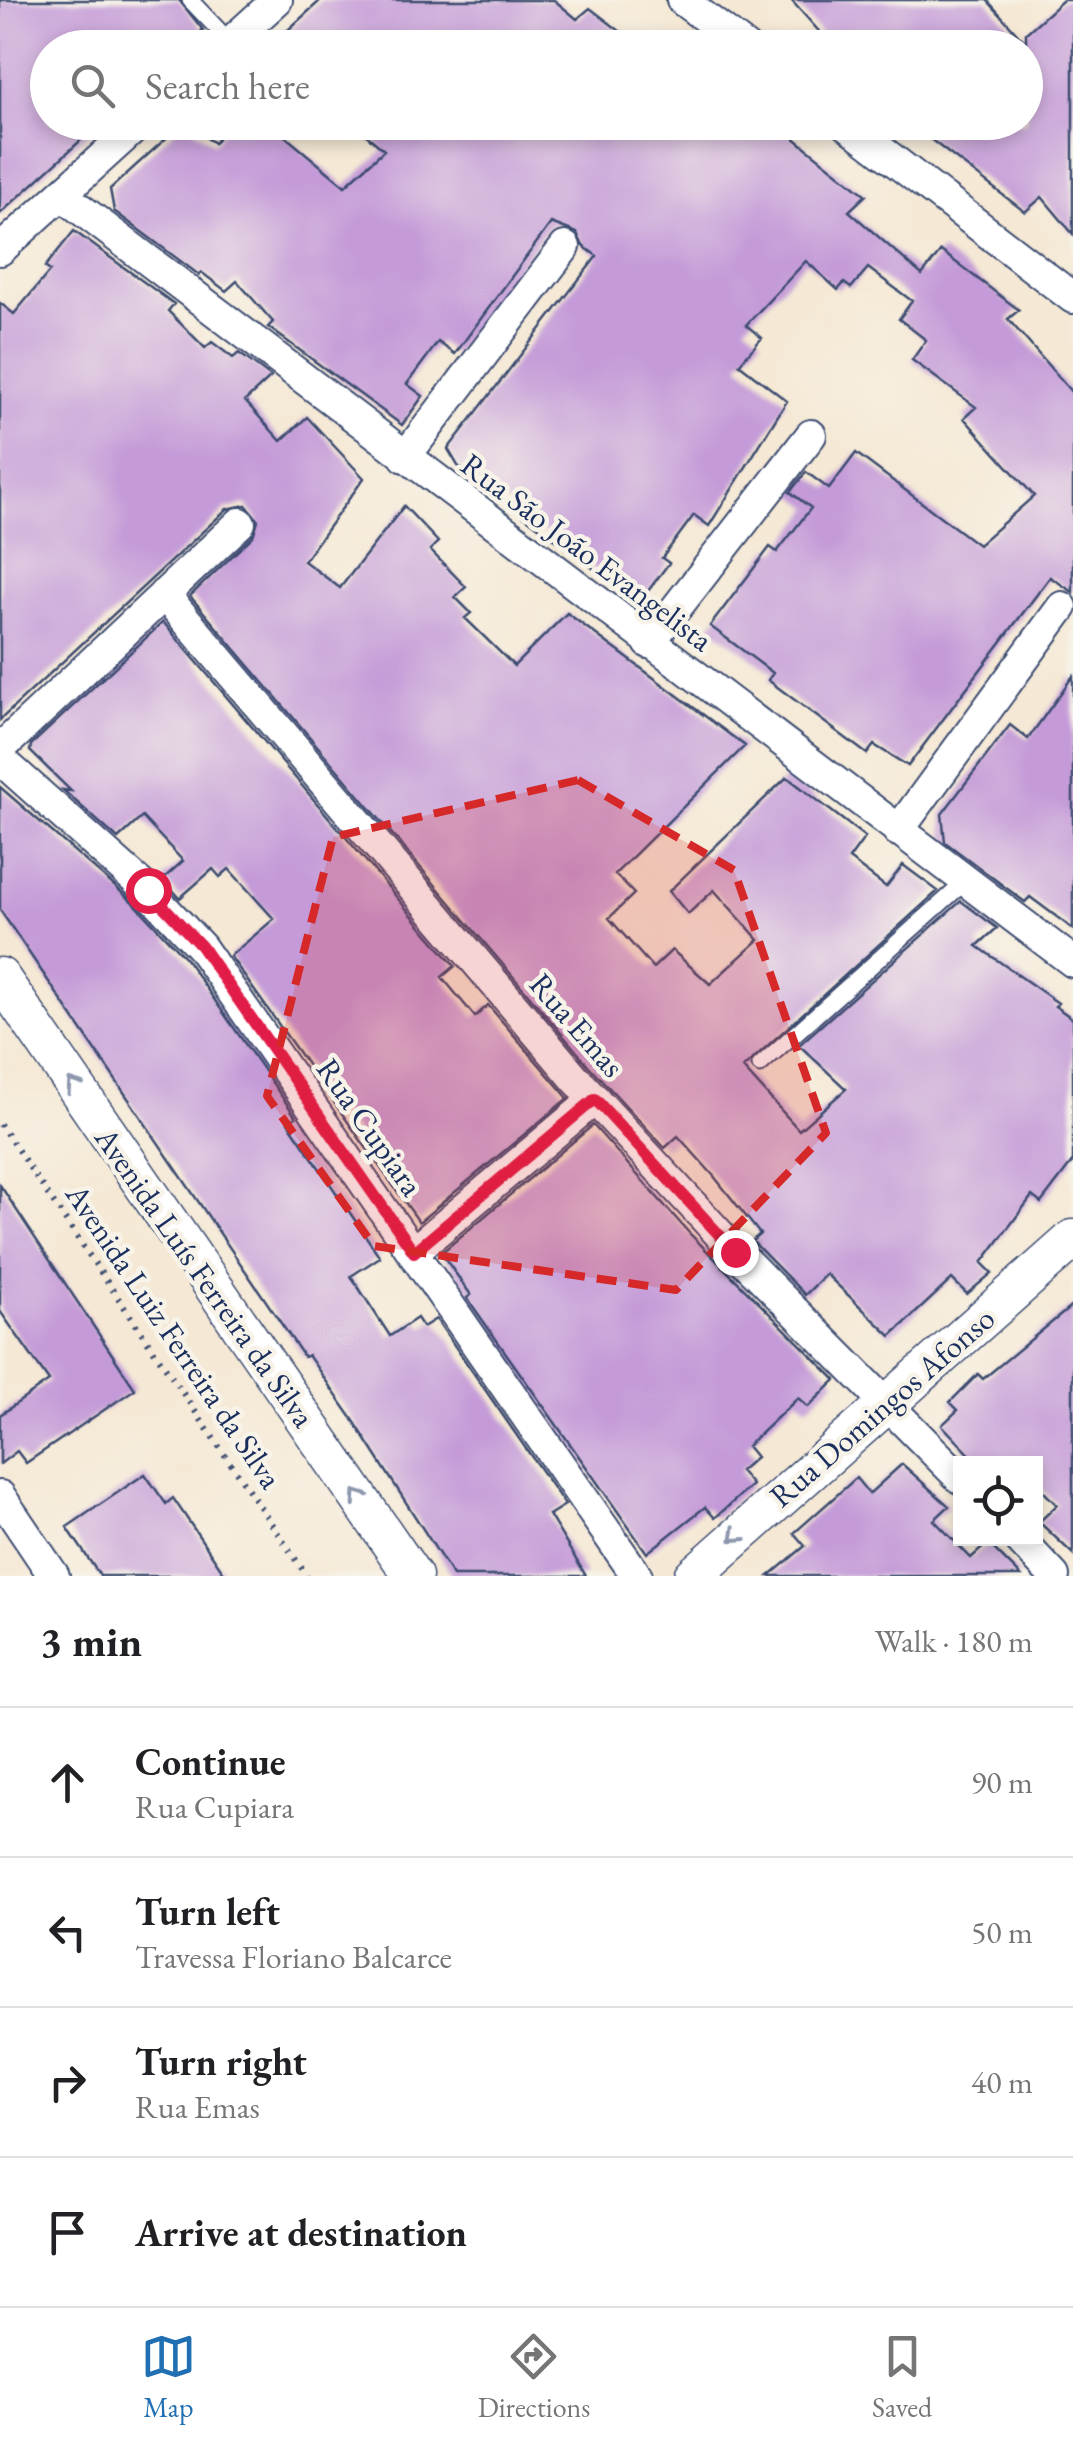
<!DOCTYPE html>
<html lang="en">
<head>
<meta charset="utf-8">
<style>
	:root { --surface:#fff; --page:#f6f6f6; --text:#202124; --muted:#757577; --line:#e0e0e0; --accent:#1f6fb2 }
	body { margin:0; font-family:"EB Garamond",serif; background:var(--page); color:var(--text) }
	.controls { position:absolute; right:30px; bottom:30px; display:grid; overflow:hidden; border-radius:0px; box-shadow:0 5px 15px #0003 }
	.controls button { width:90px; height:90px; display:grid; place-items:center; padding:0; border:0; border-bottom:2px solid var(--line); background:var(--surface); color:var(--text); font:50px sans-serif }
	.stop { position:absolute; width:30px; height:30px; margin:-22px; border:8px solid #e11d48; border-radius:50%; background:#fff }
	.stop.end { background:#e11d48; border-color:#fff; box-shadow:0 2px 10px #0008 }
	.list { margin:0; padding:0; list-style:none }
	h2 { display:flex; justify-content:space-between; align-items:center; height:130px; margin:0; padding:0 40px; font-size:42px }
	h2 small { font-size:32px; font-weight:400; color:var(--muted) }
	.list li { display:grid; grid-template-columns:65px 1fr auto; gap:30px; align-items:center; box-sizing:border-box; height:150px; padding:0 40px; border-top:2px solid var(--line) }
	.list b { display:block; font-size:38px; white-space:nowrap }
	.list p { margin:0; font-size:32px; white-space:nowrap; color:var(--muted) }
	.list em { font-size:32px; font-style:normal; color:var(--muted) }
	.icon { flex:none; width:55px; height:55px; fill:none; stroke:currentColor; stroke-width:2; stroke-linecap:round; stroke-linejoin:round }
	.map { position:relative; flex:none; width:1073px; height:1576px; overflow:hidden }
	.search { position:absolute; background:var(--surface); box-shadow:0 5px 15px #0003; left:30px; right:30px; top:30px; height:110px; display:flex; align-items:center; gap:25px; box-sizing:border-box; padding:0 35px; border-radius:55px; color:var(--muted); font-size:38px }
	.sheet { height:730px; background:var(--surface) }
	nav { display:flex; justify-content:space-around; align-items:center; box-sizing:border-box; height:140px; border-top:2px solid var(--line); background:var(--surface); font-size:28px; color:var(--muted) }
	nav a { display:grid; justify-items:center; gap:5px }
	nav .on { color:var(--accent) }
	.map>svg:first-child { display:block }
	.building { fill:#c49bd8 }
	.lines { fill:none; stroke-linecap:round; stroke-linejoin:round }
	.service-casing { stroke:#3c4b70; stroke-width:19 }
	.minor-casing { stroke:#3c4b70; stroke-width:34 }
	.tertiary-casing { stroke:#3c4b70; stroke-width:41 }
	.path { stroke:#3c4b70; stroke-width:6; stroke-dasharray:2.5 8; stroke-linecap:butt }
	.service { stroke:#fff; stroke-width:15 }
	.minor { stroke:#fff; stroke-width:30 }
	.tertiary { stroke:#fff; stroke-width:38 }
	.oneway { stroke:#8d97ae }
	.route { stroke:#e11d48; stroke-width:12 }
	.marked { fill:#d62828; fill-opacity:0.2; stroke:#d62828; stroke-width:8; stroke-dasharray:20 12; stroke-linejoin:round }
	.labels { text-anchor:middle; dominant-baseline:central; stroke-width:9; stroke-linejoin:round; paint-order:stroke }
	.street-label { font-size:32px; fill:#1b2f5e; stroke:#f7f3e8 }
</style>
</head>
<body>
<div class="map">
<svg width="1073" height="1576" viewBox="0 0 1073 1576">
	<rect width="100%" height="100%" fill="#f7f3e8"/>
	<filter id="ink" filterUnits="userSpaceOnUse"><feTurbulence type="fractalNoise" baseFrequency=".01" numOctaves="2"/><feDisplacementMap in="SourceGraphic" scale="20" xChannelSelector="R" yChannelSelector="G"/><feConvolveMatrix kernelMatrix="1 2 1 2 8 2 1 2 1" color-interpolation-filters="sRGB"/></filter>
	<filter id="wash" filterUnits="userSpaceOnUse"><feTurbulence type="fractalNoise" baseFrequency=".0048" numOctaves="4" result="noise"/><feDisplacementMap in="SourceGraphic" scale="40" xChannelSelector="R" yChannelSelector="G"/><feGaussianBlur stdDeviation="2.25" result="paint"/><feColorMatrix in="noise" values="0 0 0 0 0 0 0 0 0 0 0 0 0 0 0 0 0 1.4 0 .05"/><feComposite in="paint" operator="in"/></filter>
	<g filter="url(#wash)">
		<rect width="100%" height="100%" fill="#f5e8d4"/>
		<g id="blocks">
			<path class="building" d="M0,0h179l24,30 -20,18h-135v74h53l-101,92z
				M321,0h233l23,19 13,-11 52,40h-374z
				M791,0h196l39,43v-10l37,-33h10v234l-31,-37 -17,15 -117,-90h118v-74h-192z
				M184,122l30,21 16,-21h38l77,64 39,-36 -33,-28h423l92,73 -17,16 73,64 19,-24 78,59 -11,9 65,75v198l-23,-15 -142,189 -34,-21 -7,9 -99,-74 5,-7 -63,-47 60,-79 7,5 34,-44 -21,-16 16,-20 23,17 27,-36 122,92 56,-49 -70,-78 12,-11 -64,-47 14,-20 -27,-21 13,-18 -44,-33 -17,20 -7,-5 -6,7 -32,-29 -60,64 16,13 -23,26 48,37 -78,125 -15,-11 -32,43 7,5 -30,40 -181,-137 -10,-17 149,-193 -14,-10 -6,-13 -26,-10 -96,131 -17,-12 -31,42 16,12 -21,29 -134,-98 5,-5 -36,-41 -11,10 -25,-19 -2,3 -85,-64 -4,-22z
				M74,231l100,73 -6,7 37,37 7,-6 21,16 6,-5 32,24 -26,24 36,40 26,-24 57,61 -60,83 36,27 64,-82 34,36 -8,8 36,37 -11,10 16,16 -6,5 49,48 53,-53 178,133 -130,128 19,20 -25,24 44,50 19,-18 38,34 49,-44 -45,-50 -26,24 -19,-23 118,-114 78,60 -16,22 37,28 17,-22 35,26 -195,177 56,62 47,-41 -47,-44 162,-144 36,27 -20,18 81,57 -3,3 18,13v142l-32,42 -9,-7 -50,67 10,10 -25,21 -15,-15 -61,57 -65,-62 -21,21 -53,-54 8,-7 -47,-59 -35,-39 -13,12 -76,-82 -399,-470 63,-60 5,-16 -12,-15 -19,4 -227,211v-417l14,11 36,-43 -5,-4z
				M163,622l292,344 -13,11 33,40 13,-12 80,93 -149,124 -189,-266 44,-37 -45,-50 -9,8 -7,-8 -33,29 -17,-19 20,-18 -41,-44 -24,22 -55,-49 8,1 -41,-40 1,-6z
				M1073,676v253l-43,-32 -5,5 -80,-60 -3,-28 68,-89 18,14z
				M0,787l135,117 51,55 110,158 -8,5 92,135 -29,19 39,60 27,-18 6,9 13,-8 129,186 -16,10 37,61h-133l-99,-155 -46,-66 -4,2 -304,-447z
				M593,1125l97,109 146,146 -28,27 -10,-9 -51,48 9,11 -16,14 12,14 -37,33 -10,-11 -58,46 -180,-255 4,-3 -30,-42z
				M0,1185l135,204 -109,74 -9,-12 -17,13v-49l49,-34 -49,-70z
				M1073,1305v249l-34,-32 18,-17 -21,-21v-20h-57l-37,-39 16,-15 -8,-8 28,-28 5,5z
				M902,1464l47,42 -15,14 37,38 17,-15 33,33h-252l36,-30 -11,-13 62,-55 13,16z
				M145,1474l21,30 7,-6 53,78h-126l-33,-49z"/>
		</g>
	</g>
	<g filter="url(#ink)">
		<use href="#blocks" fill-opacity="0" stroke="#3c4b70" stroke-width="2.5"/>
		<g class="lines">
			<defs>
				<path id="service" d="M190,0l40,42
					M760,1065l206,-184"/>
				<path id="minor" d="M682,0l64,48
					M224,48l53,-48
					M844,122l229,176
					M62,195l1011,767
					M0,250l141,-128
					M405,457l160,-210
					M164,594l411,484 160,173 225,227
					M649,643l162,-208
					M0,749l240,-226
					M0,759l147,131 54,57 436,629
					M898,831l164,-224
					M414,1251l181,-152
					M0,1496l54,80
					M1018,1538l36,38"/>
				<path id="tertiary" d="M0,977l413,599
					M693,1576l380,-337"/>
			</defs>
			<use href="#service" class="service-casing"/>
			<use href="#minor" class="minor-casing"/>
			<use href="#tertiary" class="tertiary-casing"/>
			<path class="path" d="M0,1124l307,452"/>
			<use href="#service" class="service"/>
			<use href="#minor" class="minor"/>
			<use href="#tertiary" class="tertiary"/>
		</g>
		<defs><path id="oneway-chevron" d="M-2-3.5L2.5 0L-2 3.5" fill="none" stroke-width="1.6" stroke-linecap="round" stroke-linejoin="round" transform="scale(2.5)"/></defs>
		<g class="oneway">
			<use href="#oneway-chevron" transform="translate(73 1085) rotate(-124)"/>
			<use href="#oneway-chevron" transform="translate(358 1496) rotate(-125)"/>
			<use href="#oneway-chevron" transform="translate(736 1536) rotate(137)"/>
		</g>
	</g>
	<g class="lines" filter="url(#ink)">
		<path class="route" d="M148,890l53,56 213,306 181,-153 140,153"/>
	</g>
	<path class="marked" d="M578,780l156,90 92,263 -150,157 -302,-44 -107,-150 66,-259z"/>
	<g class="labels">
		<g class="street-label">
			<text transform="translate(587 552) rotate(37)">Rua São João Evangelista</text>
			<text transform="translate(577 1025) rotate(49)">Rua Emas</text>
			<text transform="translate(370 1127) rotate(55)">Rua Cupiara</text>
			<text transform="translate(205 1277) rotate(55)">Avenida Luís Ferreira da Silva</text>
			<text transform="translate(174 1336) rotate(56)">Avenida Luiz Ferreira da Silva</text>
			<text transform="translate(882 1407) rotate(-41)">Rua Domingos Afonso</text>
		</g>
	</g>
</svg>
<div class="controls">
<button><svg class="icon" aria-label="locate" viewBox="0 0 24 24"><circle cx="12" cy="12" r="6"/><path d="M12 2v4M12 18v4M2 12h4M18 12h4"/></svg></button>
</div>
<div class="stop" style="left:148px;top:890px"></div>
<div class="stop end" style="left:735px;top:1252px"></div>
<div class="search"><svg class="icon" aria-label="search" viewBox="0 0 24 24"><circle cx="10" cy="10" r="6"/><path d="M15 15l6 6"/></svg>Search here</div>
</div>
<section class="sheet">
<h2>3 min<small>Walk · 180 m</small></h2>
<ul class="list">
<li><svg class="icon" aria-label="ahead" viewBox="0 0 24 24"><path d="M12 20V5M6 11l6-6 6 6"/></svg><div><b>Continue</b><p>Rua Cupiara</p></div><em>90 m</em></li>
<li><svg class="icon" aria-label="left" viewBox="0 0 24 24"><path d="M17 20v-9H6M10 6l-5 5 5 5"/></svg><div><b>Turn left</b><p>Travessa Floriano Balcarce</p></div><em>50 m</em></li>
<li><svg class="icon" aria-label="right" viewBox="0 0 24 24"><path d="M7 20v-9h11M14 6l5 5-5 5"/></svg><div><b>Turn right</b><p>Rua Emas</p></div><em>40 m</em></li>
<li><svg class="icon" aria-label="arrive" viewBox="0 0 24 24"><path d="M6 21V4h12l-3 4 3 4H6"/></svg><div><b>Arrive at destination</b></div></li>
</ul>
</section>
<nav>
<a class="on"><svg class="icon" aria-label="map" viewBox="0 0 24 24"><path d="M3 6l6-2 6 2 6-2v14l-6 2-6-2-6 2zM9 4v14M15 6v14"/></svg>Map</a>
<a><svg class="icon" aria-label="directions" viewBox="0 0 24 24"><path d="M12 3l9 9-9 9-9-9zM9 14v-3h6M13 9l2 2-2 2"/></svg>Directions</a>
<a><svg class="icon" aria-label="saved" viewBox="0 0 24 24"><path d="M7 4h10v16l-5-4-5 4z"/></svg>Saved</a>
</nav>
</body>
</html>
